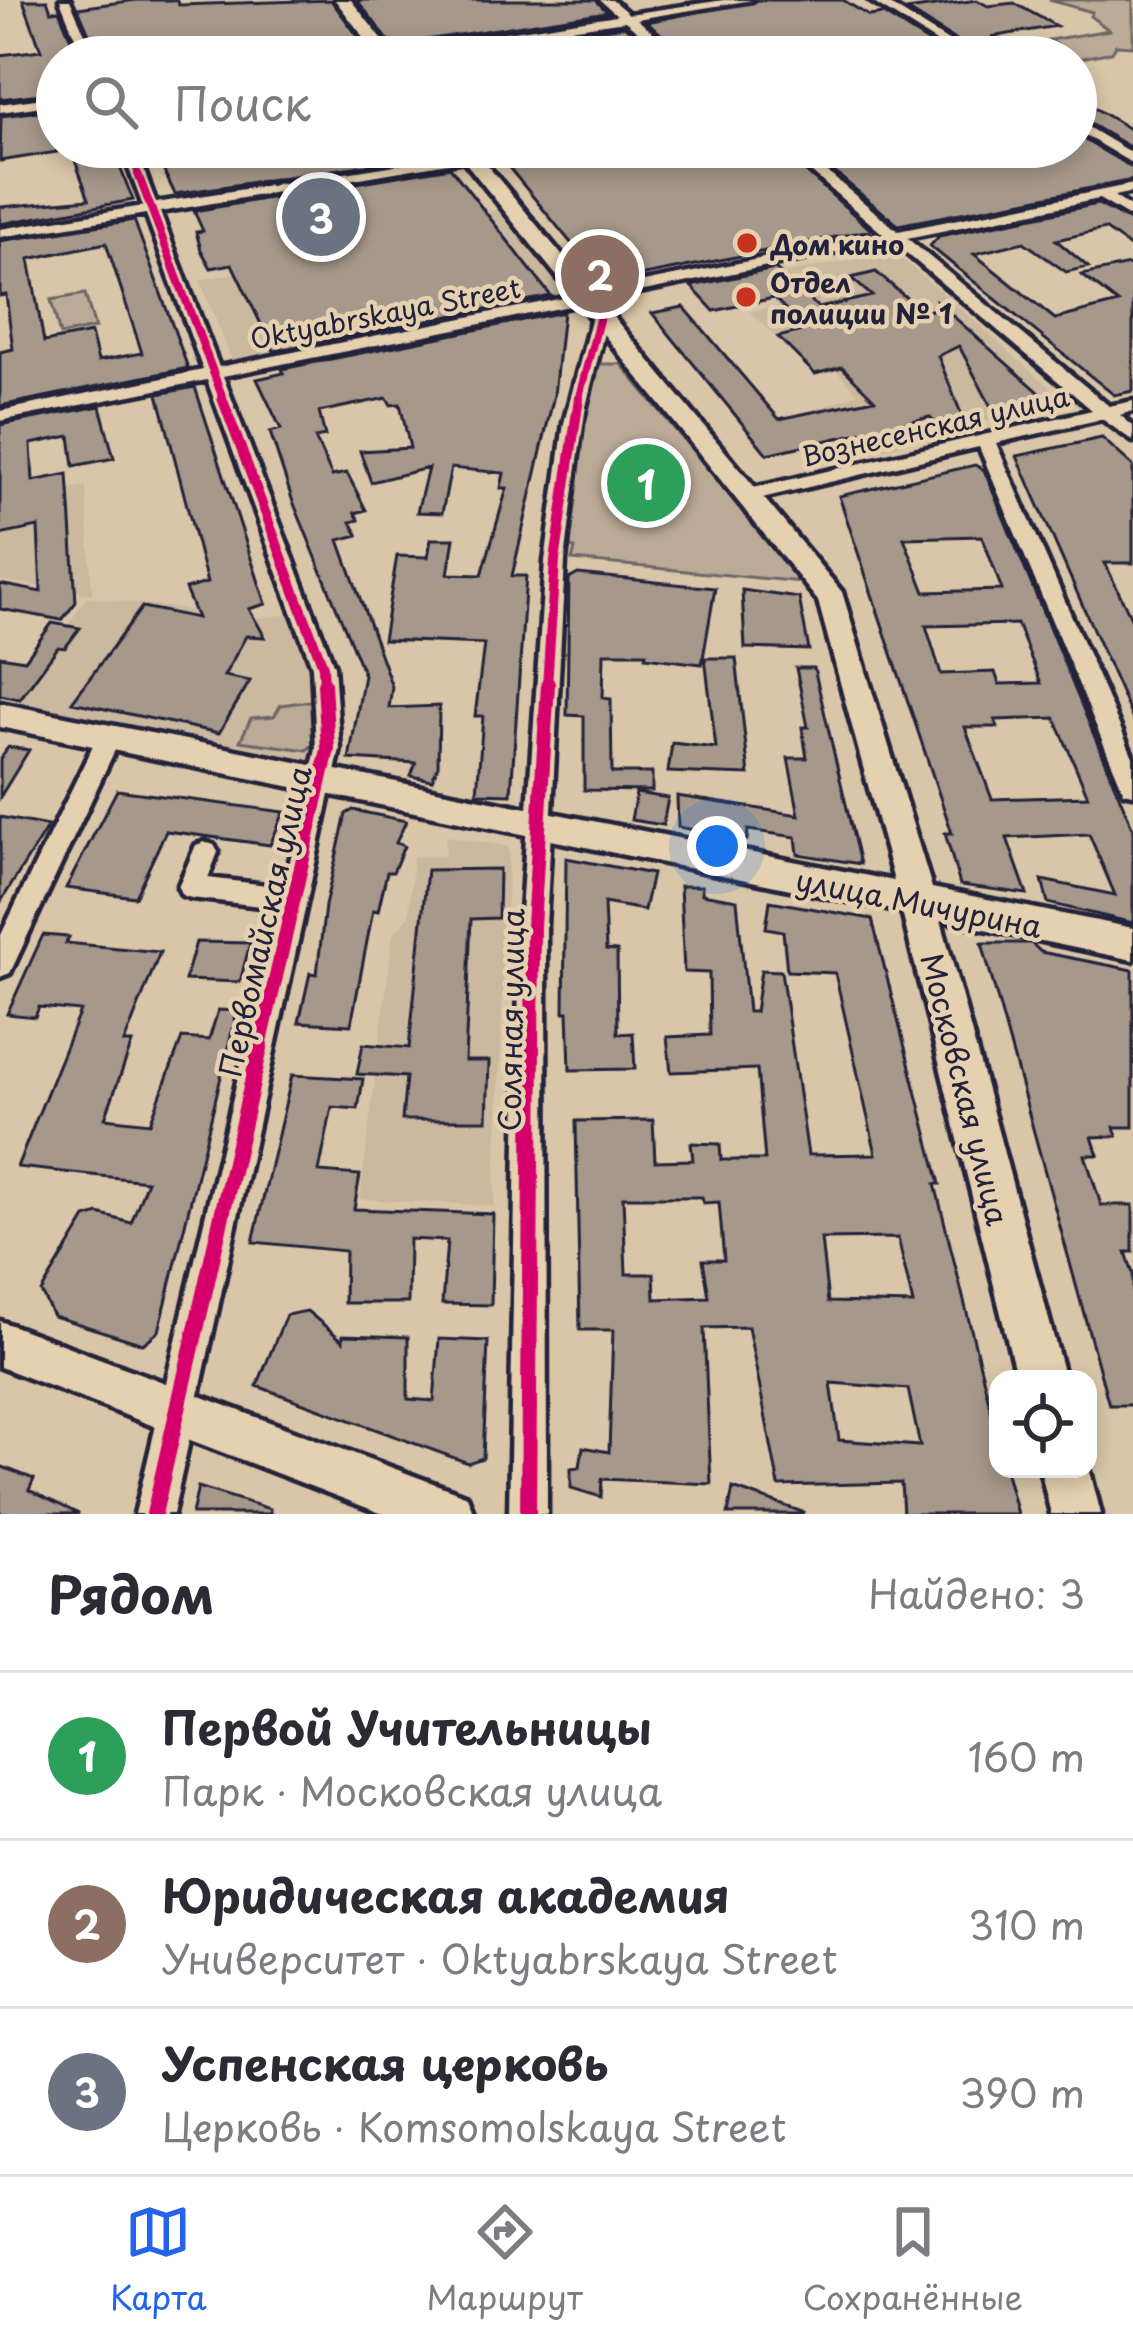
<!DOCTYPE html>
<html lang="ru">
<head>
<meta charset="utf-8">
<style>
	:root { --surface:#fff; --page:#f2f2f3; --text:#2b2b33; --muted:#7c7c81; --line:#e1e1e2; --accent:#2563eb }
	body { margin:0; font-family:"Playpen Sans",sans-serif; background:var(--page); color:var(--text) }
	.controls { position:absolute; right:36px; bottom:36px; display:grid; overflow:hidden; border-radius:24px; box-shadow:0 6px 18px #0003 }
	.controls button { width:108px; height:108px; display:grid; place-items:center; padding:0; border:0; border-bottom:3px solid var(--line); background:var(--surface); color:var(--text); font:60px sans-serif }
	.you { position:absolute; left:717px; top:846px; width:42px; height:42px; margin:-30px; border:9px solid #fff; border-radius:50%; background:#1a73e8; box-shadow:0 0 0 18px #1a73e833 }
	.badge { display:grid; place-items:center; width:78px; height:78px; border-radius:50%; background:var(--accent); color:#fff; font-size:39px; font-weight:700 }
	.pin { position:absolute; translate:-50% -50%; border:6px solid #fff; box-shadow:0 3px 12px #0006 }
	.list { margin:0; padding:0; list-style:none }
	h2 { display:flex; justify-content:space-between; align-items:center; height:156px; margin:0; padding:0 48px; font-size:51px }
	h2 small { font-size:39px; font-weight:400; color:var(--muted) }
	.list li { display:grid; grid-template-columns:78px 1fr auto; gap:36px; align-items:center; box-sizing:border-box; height:168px; padding:0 48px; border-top:3px solid var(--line) }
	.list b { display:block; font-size:45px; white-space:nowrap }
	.list p { margin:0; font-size:39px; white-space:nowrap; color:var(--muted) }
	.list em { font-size:39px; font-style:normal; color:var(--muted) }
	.icon { flex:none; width:66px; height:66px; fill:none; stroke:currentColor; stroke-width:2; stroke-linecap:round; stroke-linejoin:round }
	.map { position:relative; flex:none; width:1133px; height:1514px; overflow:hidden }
	.search { position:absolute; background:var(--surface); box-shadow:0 6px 18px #0003; left:36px; right:36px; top:36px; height:132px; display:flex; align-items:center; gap:30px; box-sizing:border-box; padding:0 42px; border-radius:66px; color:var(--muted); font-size:45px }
	.sheet { height:660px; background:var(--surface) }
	nav { display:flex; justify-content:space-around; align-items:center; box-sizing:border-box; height:168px; border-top:3px solid var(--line); background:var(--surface); font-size:33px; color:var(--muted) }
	nav a { display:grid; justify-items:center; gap:6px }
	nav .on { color:var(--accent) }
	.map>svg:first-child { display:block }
	.built { fill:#cab89f }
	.green { fill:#bbaa96; stroke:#6e6668; stroke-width:3 }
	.building { fill:#a6988a; stroke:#22223b; stroke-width:3; fill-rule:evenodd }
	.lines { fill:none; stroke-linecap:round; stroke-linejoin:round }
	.minor-casing { stroke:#22223b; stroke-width:9 }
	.major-casing { stroke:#22223b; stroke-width:9 }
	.minor { fill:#e5d0af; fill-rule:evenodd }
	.major { fill:#e5d0af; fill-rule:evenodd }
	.cycleway-far4-casing { stroke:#e5d0af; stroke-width:10 }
	.cycleway-far3-casing { stroke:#e5d0af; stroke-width:12 }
	.cycleway-far2-casing { stroke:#e5d0af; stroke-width:16 }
	.cycleway-far1-casing { stroke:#e5d0af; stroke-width:21 }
	.cycleway-casing { stroke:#e5d0af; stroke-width:24 }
	.cycleway-far4 { stroke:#d6006c; stroke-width:6 }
	.cycleway-far3 { stroke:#d6006c; stroke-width:8 }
	.cycleway-far2 { stroke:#d6006c; stroke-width:10 }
	.cycleway-far1 { stroke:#d6006c; stroke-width:14 }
	.cycleway { stroke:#d6006c; stroke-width:16 }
	.poi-dot { fill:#c8321e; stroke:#e5d0af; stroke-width:4.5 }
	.labels { text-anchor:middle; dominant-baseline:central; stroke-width:9; stroke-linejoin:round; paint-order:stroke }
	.far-poi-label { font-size:27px; font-weight:bold; fill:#22223b; stroke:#e5d0af; text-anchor:start }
	.far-street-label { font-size:27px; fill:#22223b; stroke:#e5d0af }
	.street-label { font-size:30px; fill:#22223b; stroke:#e5d0af }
</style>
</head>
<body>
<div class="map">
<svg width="1133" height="1514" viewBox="0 0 1133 1514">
	<rect width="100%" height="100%" fill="#d9c6a8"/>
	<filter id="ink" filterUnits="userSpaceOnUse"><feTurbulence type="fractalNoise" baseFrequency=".00833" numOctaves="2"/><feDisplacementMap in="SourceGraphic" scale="24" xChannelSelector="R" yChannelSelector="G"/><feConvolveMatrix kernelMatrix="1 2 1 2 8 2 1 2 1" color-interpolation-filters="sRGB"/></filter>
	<g filter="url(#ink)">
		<path class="built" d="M497,210l70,85 -329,68 -6,-2 -32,-81 109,-20z
			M893,252l62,52 109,96 -220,60 -28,-32 12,-4 -13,-14 43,-17 -58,-61 -25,4 -25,-24 35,-8 -18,-27z
			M86,486l6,108 -92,-14v-43l18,-4 -3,-35z
			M87,597l170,21 35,-4 25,74 4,72 -11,7 -295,-60 43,-60 8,1 13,-19 -12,-3z
			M446,836l63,11 -15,359 -134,-7 33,-263 16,-21 4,-59h32z"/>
		<path class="green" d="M1049,0h84v46l-17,-1 -4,7 -35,7 -28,-19 60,-10 -19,-14 2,-4z
			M85,294l10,34 -35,7 -9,-35z
			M597,364h24l180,218 -229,-22 3,-11 -12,-6 19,-120z
			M317,700l3,39 -13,11 -67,-9 11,-23 23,-2 7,-11z"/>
		<path class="building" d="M23,0h24l4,11 8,-1 19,47h-21v35l-57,7v-44l41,-5z
			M136,0h40l3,5 152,-5 35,47 -66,10h-81l-5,-8 -115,8 -21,-49z
			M357,0h239l11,12 -207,32h-9z
			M756,0h87l26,16 14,-2 53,33 -63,10h-77l-6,-6 -103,6 -40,-35z
			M977,0l11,6 26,-3 42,23 -65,11 21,6 -1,6 -43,-1 -61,-38z
			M624,26l39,31h-112l-7,-6 -134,6z
			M1076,97l57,34v18l-57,-33z
			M57,109v43l-57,9 1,-45z
			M1076,135l57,33v12l-235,45 -94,-78h102l18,13 65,-12 10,7 77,-8z
			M70,147h42l21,53 -133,24v-17l89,-8z
			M152,147h282l5,7 -264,40z
			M582,147h196l93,83 -267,53 -102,-124z
			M450,167l101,129 -277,55 -42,-87 -21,4 -10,-18 -5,-18 7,-1 -9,-20z
			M1098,204l35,19v26l-28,-20 -49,11 32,27 -22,5 -42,-30 -50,12 81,65 63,-16 -36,-28 51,-11v127l-19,4 -184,-149 9,-10z
			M134,220l54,148 -188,38v-54l13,-3 -7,-54 -6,1v-55zM106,243l36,110 -44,8 -7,-28 -47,9 -15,-83z
			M775,269l44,39 53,-12 -21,-18 25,-6 47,40 16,-4 -2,-6 112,99 -54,13 -36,-68 -21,10 26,65 -25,6 -9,-10 -163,37 -115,-141 32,-6 95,112 95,-20 -32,-32 -27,7 -37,-37 28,-7 -32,-32 -60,13 -23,-25z
			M563,312l-9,83 -42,181h14l-15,218 -34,-1 6,-77h-8l9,-72 -101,-4 14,-84 31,1 3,-18h23l-6,35 34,1 25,-87h-6l3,-15 -53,-5 -9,45 -25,-1 11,-44 -57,14 -11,-31 50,-3 -10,-44 -9,1 -4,-7 -68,14 6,24 -10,2 17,38 15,-3 19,37 -11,3 4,7 -8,2 7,13 -19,5 53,147 -3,21 50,-2 -1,60 -6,14 -21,-4 5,-13 -67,-4 15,-84 -72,-176 -22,-67 11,-3 -24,-50 27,-6 -2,-4z
			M195,387l71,217 -17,5 16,28 -19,-1 -22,40 26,5 -31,52 -147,-31 70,-95 55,11 -12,-29 22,-6 -49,-189z
			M100,406l14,52 -40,8 -4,-30 -39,8 2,37 35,-7 8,128 -14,18 -62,-11v-25l41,8 -3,-65 -38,8v-110z
			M1102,438l31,28v97h-28l28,59v98l-116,-264z
			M975,465l9,5 149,359v94l-85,-20 -6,-23 73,15 -26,-61 -82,4 20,56 -67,-9 -15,-52h7l-113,-337zM982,536l20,54 -77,2 -21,-54zM1017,624l24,59 -42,1 -4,-12 -54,2 -15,-48zM1055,718l33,78 -96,3 -27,-72h33l-3,-7z
			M578,574l137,14 -13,76 -57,-7 1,-4h-42l-1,45 8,1 1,74h40v18l-68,-1v-74l-17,-1 2,-136z
			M742,590l57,8 10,52 -64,-2z
			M52,623l28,5 -15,20 -7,-1 -38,52 -20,-4v-39l25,4z
			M705,658h31l13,117 -81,-3 4,-29 44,5z
			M796,668h18l46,196 -62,-10 -2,-17 -48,-7 -1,10 -69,-13 -1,-31 122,19 -11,-57h19l-5,-31h6z
			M8,747l21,3 -29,47v-38z
			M117,790l167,22 -14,33 -104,-14 -31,66 -69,-9z
			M636,793l32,5 -5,27 -32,-5z
			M353,810l53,11 -10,22 8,3 -11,26h-6l-9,39 -5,-1 -22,115 -52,-3 11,-49 7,1 8,-68 21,-92z
			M0,817l48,9 -48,77z
			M566,858l86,16 -8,36 -40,-7 2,47 11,1 1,83 15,-1 2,36 -65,1 -2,-58h-4z
			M499,869l-1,49 -27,1 -6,142h24l-2,59h-85l4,-43 -49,-3 6,-30 46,4 18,-178z
			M680,886h22v8l35,6 11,112h7l6,-42 20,1 27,184 68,-1 -41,-181 -48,-2 -4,-40 -17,-3 4,-27 102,18 68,265h-5l63,254v31h7l12,45h-114l-2,-31 -122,3 -31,-159 -44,1 7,156 -109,-5 -1,18 -30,-9v-20l9,-1 3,-20 26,5 4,-122h-33l-4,-209 77,-1 2,41 38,-1 -2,-17 29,1 1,16h44l-8,-91 -86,3 -4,-35 43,-2 -1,-62 -25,-1zM623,1197h79l1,6 16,-1 5,58h-21l6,37 -54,2 -1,-25h-28zM898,1238l15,66 -85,-2 -7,-63zM831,1383l77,6 12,57 -81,-6z
			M43,935l26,2 -3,6 94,9 -36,91h8l-27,75 45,5 32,-85 27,2 9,-30 19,1 -78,320 -16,13 -90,-28 -12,-24 45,-74 13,-4 32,9 16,-42 -130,-14 63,-156 -41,-4 -4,10 -28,-3z
			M196,942l54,1 -10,39 -55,-2z
			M982,943h49l10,9 92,18v157h-19l3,9 -25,1 6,18h-13l16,50h32v47h-7l7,22v131h-24z
			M292,1075l71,4 -5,30 -26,-2 -13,65 41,3 -6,34 139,5 -2,91 -49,-1 5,-63 -38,-2 -1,64h-64l1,-52 -92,-9z
			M307,1311l36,30v-6l65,2v62l26,2 5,-62 49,2 -5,117 -15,5 -211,-77 29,-71z
			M0,1466l34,13 -5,11 50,24h-79z
			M198,1487l72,22v5h-78z
			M733,1488l70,24 -1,2h-74z"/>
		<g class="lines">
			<defs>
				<path id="minor" d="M60,0h10l25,57h-12z
					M600,0h12l17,14 95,-14h28l-115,19 46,38h-13l-45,-36 -246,36h-31l269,-42z
					M869,0h13l92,57h-14z
					M57,96v8l-57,8v-8z
					M1076,120l57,34v10l-57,-34z
					M121,147h14l21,56 354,-56h32l-382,65 59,155 664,-133 -101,-87h15l101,84 235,-47v8l-19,4 19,13v10l-34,-20 -192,39 202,168 24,-5v10l-13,4 13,11v15l-31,-22 -106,24 137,314v37l-9,-2 -3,-7 -142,-338 -230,54 -10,-6 10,-6 343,-79 -200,-169 -669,135 111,290 6,83 -167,765h-38l143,-606 -87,-10 -9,-3 -4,-8 18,-42 9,-3 9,3 4,7 -10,26 76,9 32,-138 -4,-83 -105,-286 -207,41v-10l203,-41 -57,-156 -146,23v-8l143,-23z
					M600,311l8,5 -26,107 -17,138 -19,365 1,588h-38l11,-588 25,-365 19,-138 28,-107z
					M109,728l12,9 -111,236 -10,4v-40l97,-200z"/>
				<path id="major" d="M335,0h16l45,57h-17z
					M453,147h19l370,445 90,296 201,40v32l-192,-40 124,459h-48l-115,-467 -902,-185v-24l894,178 -76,-280z
					M0,1321l449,168 18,7 7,18h-91l-383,-147z
					M1088,1464l13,50h-50l-11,-45h48z"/>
			</defs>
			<use href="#minor" class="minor-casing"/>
			<use href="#major" class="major-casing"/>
			<use href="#minor" class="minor"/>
			<use href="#major" class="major"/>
			<defs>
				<path id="cycleway-far4" d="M128,147l11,30"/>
				<path id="cycleway-far3" d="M138,174l86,227
					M578,401l22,-85"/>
				<path id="cycleway-far2" d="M222,398l101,268 1,21
					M547,687l8,-126 24,-163"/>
				<path id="cycleway-far1" d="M259,1051l69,-302 -4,-65
					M532,1051l1,-125 15,-242"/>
				<path id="cycleway" d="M154,1514l106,-466
					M528,1514l4,-466"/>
			</defs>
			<use href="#cycleway-far4" class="cycleway-far4-casing"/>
			<use href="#cycleway-far3" class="cycleway-far3-casing"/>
			<use href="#cycleway-far2" class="cycleway-far2-casing"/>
			<use href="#cycleway-far1" class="cycleway-far1-casing"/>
			<use href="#cycleway" class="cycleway-casing"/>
			<use href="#cycleway-far4" class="cycleway-far4"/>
			<use href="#cycleway-far3" class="cycleway-far3"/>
			<use href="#cycleway-far2" class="cycleway-far2"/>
			<use href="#cycleway-far1" class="cycleway-far1"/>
			<use href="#cycleway" class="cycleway"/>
		</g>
	</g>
	<g class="poi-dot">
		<circle cx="747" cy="243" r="12"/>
		<circle cx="746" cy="297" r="12"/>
	</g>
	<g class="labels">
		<g class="far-poi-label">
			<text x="771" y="243">Дом кино</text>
			<text x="770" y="281">Отдел<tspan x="770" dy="31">полиции № 1</tspan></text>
		</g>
		<g class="far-street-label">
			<text transform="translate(385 312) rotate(-11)">Oktyabrskaya Street</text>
			<text transform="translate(935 425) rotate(-13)">Вознесенская улица</text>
		</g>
		<g class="street-label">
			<text transform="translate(919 902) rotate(11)">улица Мичурина</text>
			<text transform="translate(264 921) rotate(-77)">Первомайская улица</text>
			<text transform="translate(510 1020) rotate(-89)">Соляная улица</text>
			<text transform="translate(966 1089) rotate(76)">Московская улица</text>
		</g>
	</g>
</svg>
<div class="controls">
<button><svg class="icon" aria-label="locate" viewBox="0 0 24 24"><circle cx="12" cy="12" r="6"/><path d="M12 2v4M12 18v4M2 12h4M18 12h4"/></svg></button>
</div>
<div class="you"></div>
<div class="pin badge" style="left:646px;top:483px;background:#2e9e5b">1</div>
<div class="pin badge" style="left:600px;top:274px;background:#8d6e63">2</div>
<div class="pin badge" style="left:321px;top:217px;background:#6b7280">3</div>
<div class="search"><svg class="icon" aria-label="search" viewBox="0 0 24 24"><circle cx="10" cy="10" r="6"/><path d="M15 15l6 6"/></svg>Поиск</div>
</div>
<section class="sheet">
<h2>Рядом<small>Найдено: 3</small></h2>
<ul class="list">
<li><span class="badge" style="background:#2e9e5b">1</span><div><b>Первой Учительницы</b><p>Парк · Московская улица</p></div><em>160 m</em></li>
<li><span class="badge" style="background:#8d6e63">2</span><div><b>Юридическая академия</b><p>Университет · Oktyabrskaya Street</p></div><em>310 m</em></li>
<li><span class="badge" style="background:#6b7280">3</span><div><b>Успенская церковь</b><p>Церковь · Komsomolskaya Street</p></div><em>390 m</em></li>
</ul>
</section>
<nav>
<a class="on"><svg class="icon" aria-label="map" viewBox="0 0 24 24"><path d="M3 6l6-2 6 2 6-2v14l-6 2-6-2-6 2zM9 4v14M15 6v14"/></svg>Карта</a>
<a><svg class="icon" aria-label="directions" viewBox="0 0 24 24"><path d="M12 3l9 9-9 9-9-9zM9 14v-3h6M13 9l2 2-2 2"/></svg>Маршрут</a>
<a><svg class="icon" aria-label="saved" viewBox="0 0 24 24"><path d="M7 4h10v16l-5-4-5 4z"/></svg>Сохранённые</a>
</nav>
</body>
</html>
